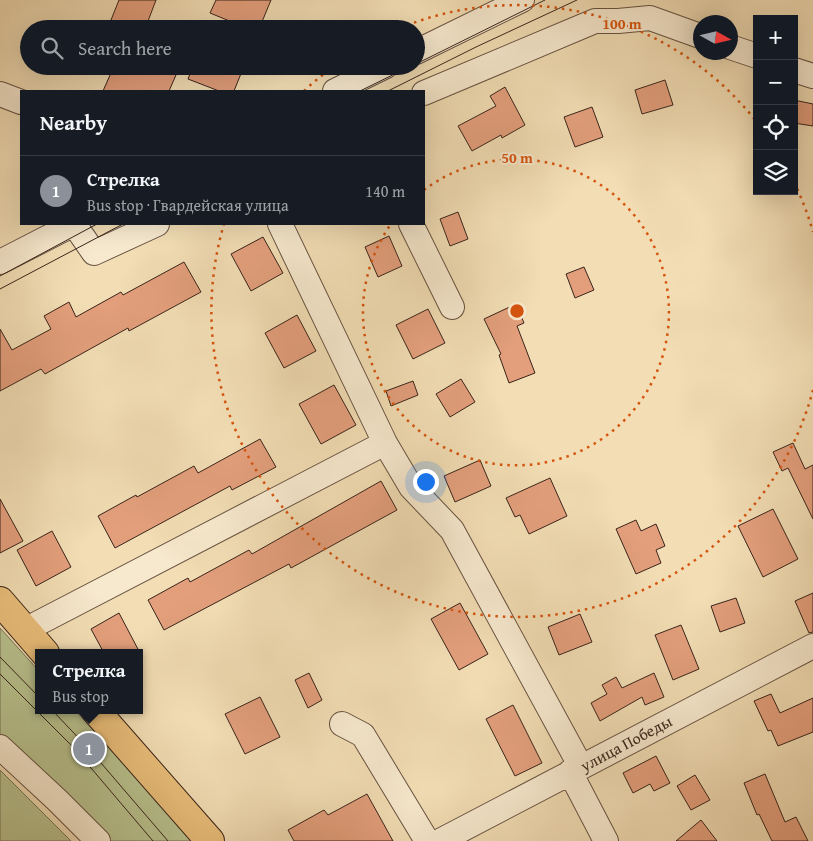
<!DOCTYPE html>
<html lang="en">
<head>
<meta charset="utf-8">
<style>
	:root { --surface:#171b24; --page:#20242c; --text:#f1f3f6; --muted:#9ea1a6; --line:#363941; --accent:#8c9099 }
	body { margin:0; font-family:"Gentium Book Plus",serif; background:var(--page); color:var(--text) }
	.controls { position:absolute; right:15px; top:15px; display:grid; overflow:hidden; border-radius:0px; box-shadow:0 5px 20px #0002 }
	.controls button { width:45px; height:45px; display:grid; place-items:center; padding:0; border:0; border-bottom:1px solid var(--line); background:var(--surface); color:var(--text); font:25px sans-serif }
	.compass { position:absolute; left:693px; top:15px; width:45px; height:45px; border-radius:50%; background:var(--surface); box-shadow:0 5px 20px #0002; rotate:98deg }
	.you { position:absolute; left:425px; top:481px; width:18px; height:18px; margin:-12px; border:4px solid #fff; border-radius:50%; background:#1a73e8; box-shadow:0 0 0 8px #1a73e833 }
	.badge { display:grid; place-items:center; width:32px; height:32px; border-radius:50%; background:var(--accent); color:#fff; font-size:16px; font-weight:700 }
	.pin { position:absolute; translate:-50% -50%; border:2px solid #fff; box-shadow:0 1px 5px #0006 }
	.popup { position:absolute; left:35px; top:649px; width:108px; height:65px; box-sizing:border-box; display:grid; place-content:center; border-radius:0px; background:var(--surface); filter:drop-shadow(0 1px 4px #0005); font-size:16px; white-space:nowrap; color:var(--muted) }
	.popup b { font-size:19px; color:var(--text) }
	.popup::after { content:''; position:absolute; left:50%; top:100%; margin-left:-10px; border:10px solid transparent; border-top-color:var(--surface) }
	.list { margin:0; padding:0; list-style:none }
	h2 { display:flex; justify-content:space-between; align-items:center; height:65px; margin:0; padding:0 20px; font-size:21px }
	h2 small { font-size:16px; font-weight:400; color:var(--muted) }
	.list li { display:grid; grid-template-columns:32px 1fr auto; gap:15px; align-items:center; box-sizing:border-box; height:70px; padding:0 20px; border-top:1px solid var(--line) }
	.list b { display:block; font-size:19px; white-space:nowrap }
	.list p { margin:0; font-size:16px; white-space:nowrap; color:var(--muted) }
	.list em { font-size:16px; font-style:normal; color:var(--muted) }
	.icon { flex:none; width:28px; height:28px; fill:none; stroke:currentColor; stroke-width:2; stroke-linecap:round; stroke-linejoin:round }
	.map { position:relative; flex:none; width:813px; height:841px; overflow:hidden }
	.search { position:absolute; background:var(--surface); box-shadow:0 5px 20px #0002; left:20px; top:20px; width:405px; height:55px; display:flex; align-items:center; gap:12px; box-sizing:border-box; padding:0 18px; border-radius:28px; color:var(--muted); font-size:19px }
	.panel { position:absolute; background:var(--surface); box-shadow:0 5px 20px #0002; left:20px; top:90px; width:405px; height:135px; border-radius:0px }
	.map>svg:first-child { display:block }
	.green { fill:#b8c28f; stroke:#787355 }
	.building { fill:#e39f7c; stroke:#39241b }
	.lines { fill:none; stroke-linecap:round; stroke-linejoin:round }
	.minor-casing { stroke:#675241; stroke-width:26 }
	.major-casing { stroke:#39241b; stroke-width:30 }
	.minor { stroke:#f7e9ce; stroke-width:24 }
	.major { stroke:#e9be7a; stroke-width:28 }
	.tram { stroke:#39241b; stroke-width:1 }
	.ring { fill:none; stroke:#d6540e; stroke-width:2.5; stroke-dasharray:2.5 5 }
	.labels { text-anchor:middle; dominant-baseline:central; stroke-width:4; stroke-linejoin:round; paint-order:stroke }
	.street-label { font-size:16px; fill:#39241b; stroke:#f7e9ce }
	.centre { fill:#d6540e; stroke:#f7e9ce; stroke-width:2.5 }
	.ring-label { font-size:15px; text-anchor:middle; font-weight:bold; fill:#d6540e; stroke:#f7e9ce; stroke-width:4; stroke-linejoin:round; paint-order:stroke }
</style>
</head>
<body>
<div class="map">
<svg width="813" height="841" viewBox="0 0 813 841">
	<rect width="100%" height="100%" fill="#f2ddb4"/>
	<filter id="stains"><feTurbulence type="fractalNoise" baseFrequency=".004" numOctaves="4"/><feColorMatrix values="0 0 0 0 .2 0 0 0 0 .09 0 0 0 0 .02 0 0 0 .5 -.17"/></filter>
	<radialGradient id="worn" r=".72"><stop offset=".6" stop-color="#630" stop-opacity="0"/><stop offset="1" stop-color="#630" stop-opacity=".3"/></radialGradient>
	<path class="green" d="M0,628l39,43v39h36l120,131h-103l-92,-90z
		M0,770l71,71h-71z"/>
	<path class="building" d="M119,0h37l-11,29h-11l-23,-9z
		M216,0h55l-12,29h-10l-39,-16z
		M114,66h42l20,9 -7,16h-66z
		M193,66h51l-10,25h-15l-31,-12z
		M665,80l8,25 -31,9 -7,-24z
		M505,87l20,38 -23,13 -1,-3 -29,16 -14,-25 38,-20 -6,-10z
		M794,100l19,4v22l-19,-3z
		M592,107l11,30 -28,10 -11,-30z
		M458,212l10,27 -18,7 -10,-27z
		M389,236l13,30 -24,11 -13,-30z
		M263,237l20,36 -32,18 -20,-37z
		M184,262l17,30 -72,39 -1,-3 -83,46 -4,-5 -41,22v-62l12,21 39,-21 -7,-13 25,-14 7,15 45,-25 2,3z
		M584,267l10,23 -19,8 -9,-24z
		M516,304l8,19 -7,3 18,47 -26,10 -10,-28 2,-1 -17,-35z
		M428,309l17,34 -32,16 -17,-34z
		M297,315l19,36 -32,17 -19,-35z
		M461,379l14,23 -25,15 -14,-23z
		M413,381l5,14 -27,11 -5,-15z
		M334,385l22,40 -35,19 -22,-40z
		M260,439l16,28 -44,23 -2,-4 -115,62 -17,-32 38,-21 1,2 57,-31 4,7z
		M793,443l12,26 8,-4v54l-25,-51 -6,3 -9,-19z
		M480,460l11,26 -36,16 -11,-26z
		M550,478l17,38 -38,18 -9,-19 -5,2 -9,-19z
		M381,481l16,29 -106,58 -2,-4 -125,66 -16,-30 40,-22 2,4 59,-32 3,4z
		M0,499l23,42 -23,12z
		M773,509l25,50 -35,18 -25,-51z
		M636,520l5,11 15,-7 9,22 -9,4 5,13 -25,11 -20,-45z
		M52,531l19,36 -35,19 -19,-36z
		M813,593v39l-4,1 -14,-32z
		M736,598l9,25 -25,9 -9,-26z
		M460,603l28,51 -29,16 -28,-51z
		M119,613l21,40h-36l-13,-24z
		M580,614l12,28 -33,13 -11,-28z
		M681,625l18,44 -26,11 -18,-45z
		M309,673l13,27 -14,8 -13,-28z
		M654,673l10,24 -19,8 -3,-8 -42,24 -9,-18 16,-9 -5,-9 14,-8 6,11z
		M771,694l9,19 33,-15v34l-35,14 -7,-16 -3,1 -14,-30z
		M260,697l20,40 -35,17 -20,-40z
		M513,705l29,58 -27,13 -29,-57z
		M656,756l14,27 -16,8 -4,-7 -17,9 -10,-20z
		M765,774l20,48 11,-5 12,24h-36l-13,-27 -2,1 -13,-32z
		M695,775l15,25 -19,10 -14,-24z
		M367,794l26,47h-99l-6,-11 36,-20 4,5z
		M701,820l16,21h-41z"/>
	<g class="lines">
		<defs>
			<path id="minor" d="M730,47l27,9
				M416,52l106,-52
				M794,70l19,6
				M335,91l51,-25
				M424,93l171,-72h23l32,-3 50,18
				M0,94l21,8
				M74,224l20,29 63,-29
				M280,224l105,219 26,44 41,43 129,237
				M411,224l41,83
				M0,262l74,-38
				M25,630l360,-187
				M342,724l21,11 64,106
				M0,747l57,53 41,41
				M570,772l36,69
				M440,841l373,-195"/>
			<path id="major" d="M0,601l45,52
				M95,710l115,131"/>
		</defs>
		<use href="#minor" class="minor-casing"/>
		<use href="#major" class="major-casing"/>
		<use href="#minor" class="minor"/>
		<use href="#major" class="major"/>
		<path class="tram" d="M416,64l129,-64
			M360,91l51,-25
			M388,91l88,-44 101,-47
			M0,276l97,-52
			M0,289l123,-65
			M0,657l39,40
			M0,674l74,74 79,93
			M52,710l37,39 79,92"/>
	</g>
	<g class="ring">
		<path d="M424 190A153 153 0 1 1 391 224"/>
		<path d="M813 390A306 306 0 1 1 224 224M304 91A306 306 0 0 1 333 67M400 28A306 306 0 0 1 756 121M794 182A306 306 0 0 1 813 232"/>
	</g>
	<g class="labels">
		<g class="street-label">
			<text transform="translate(626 743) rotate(-28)">улица Победы</text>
		</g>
	</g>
	<circle cx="517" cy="311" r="8" class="centre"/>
	<g class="ring-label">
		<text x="622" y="29">100 m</text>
		<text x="517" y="163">50 m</text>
	</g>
	<rect width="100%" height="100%" filter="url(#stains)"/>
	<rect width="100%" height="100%" fill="url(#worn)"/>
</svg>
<div class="controls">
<button>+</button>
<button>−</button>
<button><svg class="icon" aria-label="locate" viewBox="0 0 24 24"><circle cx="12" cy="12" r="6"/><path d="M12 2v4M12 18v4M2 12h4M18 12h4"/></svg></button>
<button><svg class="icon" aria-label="layers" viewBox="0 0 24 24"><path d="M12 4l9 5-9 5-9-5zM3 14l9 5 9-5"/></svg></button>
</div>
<svg class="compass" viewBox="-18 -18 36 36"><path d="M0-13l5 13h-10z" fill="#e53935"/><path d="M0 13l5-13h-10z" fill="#9ea1a6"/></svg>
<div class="you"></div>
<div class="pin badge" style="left:89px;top:749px">1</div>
<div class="popup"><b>Стрелка</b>Bus stop</div>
<div class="search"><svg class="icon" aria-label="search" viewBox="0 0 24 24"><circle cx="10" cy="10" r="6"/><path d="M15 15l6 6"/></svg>Search here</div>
<section class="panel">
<h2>Nearby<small></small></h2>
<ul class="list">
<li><span class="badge">1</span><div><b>Стрелка</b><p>Bus stop · Гвардейская улица</p></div><em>140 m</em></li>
</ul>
</section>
</div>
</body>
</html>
